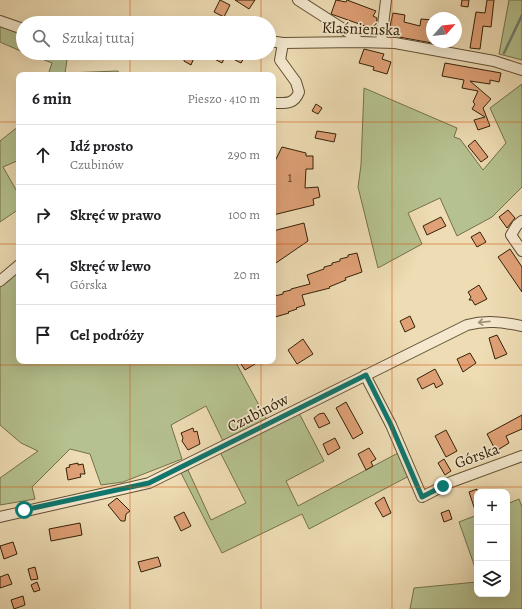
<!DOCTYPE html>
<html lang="pl">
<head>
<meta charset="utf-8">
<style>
	body { margin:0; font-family:Alegreya,serif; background:#f6f6f6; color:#202124 }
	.controls { position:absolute; right:12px; bottom:12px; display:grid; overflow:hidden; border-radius:8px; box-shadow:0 4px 16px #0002 }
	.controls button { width:36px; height:36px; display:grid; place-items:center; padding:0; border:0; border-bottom:1px solid #e0e0e0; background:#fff; color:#202124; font:20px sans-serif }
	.compass { position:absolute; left:426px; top:12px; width:36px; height:36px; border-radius:50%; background:#fff; box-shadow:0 4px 16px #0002; rotate:63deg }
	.stop { position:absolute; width:12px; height:12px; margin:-9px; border:3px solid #0f766e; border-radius:50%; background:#fff }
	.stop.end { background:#0f766e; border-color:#fff; box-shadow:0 1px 4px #0008 }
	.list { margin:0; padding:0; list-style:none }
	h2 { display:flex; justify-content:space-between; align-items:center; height:52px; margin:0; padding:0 16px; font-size:17px }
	h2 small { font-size:13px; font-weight:400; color:#757577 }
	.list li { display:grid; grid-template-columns:26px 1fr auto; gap:12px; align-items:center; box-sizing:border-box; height:60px; padding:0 16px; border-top:1px solid #e0e0e0 }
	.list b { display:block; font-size:15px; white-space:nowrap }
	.list p { margin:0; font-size:13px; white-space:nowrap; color:#757577 }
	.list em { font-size:13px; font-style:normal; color:#757577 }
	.icon { flex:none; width:22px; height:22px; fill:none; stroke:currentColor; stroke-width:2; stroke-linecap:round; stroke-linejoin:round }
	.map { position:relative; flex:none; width:522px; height:609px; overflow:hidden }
	.search { position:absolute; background:#fff; box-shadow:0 4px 16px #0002; left:16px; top:16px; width:260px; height:44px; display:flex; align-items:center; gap:10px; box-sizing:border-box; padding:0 14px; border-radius:22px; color:#757577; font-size:15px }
	.panel { position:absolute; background:#fff; box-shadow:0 4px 16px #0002; left:16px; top:72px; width:260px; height:292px; border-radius:8px }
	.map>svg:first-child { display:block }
	.green { fill:#b5c18f; stroke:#74714c }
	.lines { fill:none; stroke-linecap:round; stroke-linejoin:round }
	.stream { stroke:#707d6d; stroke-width:2.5 }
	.building { fill:#e0a177; stroke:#332108 }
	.minor-casing { stroke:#625033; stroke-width:12 }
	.minor { stroke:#f4e8ce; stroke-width:10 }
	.oneway { stroke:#9d8e75 }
	.route { stroke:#0f766e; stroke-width:5 }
	.grid { fill:none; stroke:#d6530c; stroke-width:1; stroke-opacity:0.55 }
	.labels { text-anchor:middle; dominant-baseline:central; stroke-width:3.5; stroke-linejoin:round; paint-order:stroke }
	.number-label { font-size:14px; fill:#5e4124 }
	.street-label { font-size:16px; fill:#332108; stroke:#f4e8ce }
</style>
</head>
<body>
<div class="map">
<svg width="522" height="609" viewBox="0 0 522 609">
	<rect width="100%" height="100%" fill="#eedcb4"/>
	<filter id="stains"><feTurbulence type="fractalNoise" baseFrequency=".005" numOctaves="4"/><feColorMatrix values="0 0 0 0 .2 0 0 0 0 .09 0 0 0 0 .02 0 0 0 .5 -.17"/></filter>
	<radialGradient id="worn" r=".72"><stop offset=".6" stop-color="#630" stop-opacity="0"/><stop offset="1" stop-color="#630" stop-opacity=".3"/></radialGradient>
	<g class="green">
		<path d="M 509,0 L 522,0 L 522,60 L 499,54 Z"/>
		<path d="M 0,26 L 23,32 L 23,52 L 0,42 Z"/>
		<path d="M 27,53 L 68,53 L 65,73 L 118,71 L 120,75 L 48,75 L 52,63 Z"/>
		<path d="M 522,84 L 522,187 L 492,217 L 457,236 L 440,198 L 408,213 L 422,244 L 378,268 L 358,187 L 361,165 L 364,88 L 457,128 L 454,137 L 460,139 L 483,170 L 506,143 L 490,108 Z"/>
		<path d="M 19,126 L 19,160 L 3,167 L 19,195 L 19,209 L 0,222 L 0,141 Z"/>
		<path d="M 19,269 L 19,361 L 235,361 L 267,420 L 223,441 L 206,406 L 171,425 L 182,459 L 123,482 L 101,485 L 90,454 L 70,449 L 32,487 L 35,499 L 0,505 L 0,478 L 38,451 L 21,443 L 0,425 L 0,284 Z"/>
		<path d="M 299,413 L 324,461 L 286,481 L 298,506 L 398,453 L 409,476 L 309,529 L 302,514 L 222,553 L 181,473 L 188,470 L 211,520 L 246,503 L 220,452 Z"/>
		<path d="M 519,499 L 522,507 L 522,609 L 410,609 L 414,588 L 477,582 L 477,594 L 507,594 L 507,504 Z"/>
		<path d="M 477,515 L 477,573 L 459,522 Z"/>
	</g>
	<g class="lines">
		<path class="stream" d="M 504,53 L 522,15"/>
	</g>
	<g class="building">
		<path d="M 220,0 L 230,5 L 224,17 L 214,12 Z"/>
		<path d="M 235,0 L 255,0 L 249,9 Z"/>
		<path d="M 336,0 L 346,2 L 347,0 L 376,11 L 373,16 L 377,18 L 375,33 L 364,30 L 365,26 L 331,14 Z"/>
		<path d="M 462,0 L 469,0 L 468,7 L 461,6 Z"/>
		<path d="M 487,0 L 494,0 L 491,27 L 483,26 L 480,49 L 470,48 L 476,12 L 485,13 Z"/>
		<path d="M 393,13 L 405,15 L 404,22 L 420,26 L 421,19 L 432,20 L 432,43 L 388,35 Z"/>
		<path d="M 364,49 L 384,54 L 382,59 L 391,62 L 387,74 L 373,70 L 374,67 L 359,63 Z"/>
		<path d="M 170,53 L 196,53 L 191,65 L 184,61 L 184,59 Z"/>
		<path d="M 203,53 L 227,53 L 222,63 Z"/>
		<path d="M 239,53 L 247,53 L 241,63 L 235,60 Z"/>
		<path d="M 445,63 L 501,73 L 499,82 L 490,80 L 490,84 L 470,81 L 491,99 L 483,108 L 490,126 L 478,130 L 474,120 L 485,117 L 472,109 L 475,104 L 473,102 L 478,91 L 462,88 L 464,80 L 442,76 Z"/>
		<path d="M 316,104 L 322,108 L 318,114 L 312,111 Z"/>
		<path d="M 317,131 L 336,134 L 334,142 L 315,138 Z"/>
		<path d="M 475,140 L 488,157 L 481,162 L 468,146 Z"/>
		<path d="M 282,147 L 306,153 L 306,156 L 313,156 L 313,169 L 306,169 L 305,188 L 318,187 L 320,197 L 313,199 L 314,205 L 273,215 L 274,163 Z"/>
		<path d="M 508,210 L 515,218 L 507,228 L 499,217 Z"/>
		<path d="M 441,217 L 446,226 L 427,235 L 423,226 Z"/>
		<path d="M 304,223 L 308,241 L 273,265 L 273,231 Z"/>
		<path d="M 480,232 L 486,242 L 477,247 L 471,237 Z"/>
		<path d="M 510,249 L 522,267 L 522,292 L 498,257 Z"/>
		<path d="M 357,253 L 362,272 L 345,278 L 346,280 L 329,287 L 330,288 L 302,295 L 305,305 L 296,308 L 297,309 L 288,312 L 289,313 L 275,317 L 273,315 L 273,299 L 275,298 L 275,296 L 283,294 L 283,292 L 291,290 L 291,289 L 310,284 L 307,275 L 324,269 L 324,267 L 332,265 L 332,263 L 340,261 L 340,259 L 348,257 L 348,255 Z"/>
		<path d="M 479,285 L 487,299 L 475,305 L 472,300 L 469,300 L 471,297 L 468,292 Z"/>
		<path d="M 410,316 L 415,327 L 405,332 L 400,321 Z"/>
		<path d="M 497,335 L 507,354 L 495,359 L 489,338 Z"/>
		<path d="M 303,339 L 313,354 L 297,364 L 288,350 Z"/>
		<path d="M 470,353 L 476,363 L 463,372 L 457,359 Z"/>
		<path d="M 239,361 L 260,361 L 245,370 Z"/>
		<path d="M 435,369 L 443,384 L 436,388 L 434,383 L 422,389 L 417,379 Z"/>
		<path d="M 346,402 L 363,433 L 353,439 L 336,408 Z"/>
		<path d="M 324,413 L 330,423 L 319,428 L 314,418 L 319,414 Z"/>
		<path d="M 522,415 L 522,429 L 506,436 L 509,443 L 496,451 L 487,434 Z"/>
		<path d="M 193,428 L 194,432 L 197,431 L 200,444 L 188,450 L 182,441 L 183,438 L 181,433 Z"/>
		<path d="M 446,430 L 457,451 L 446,457 L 435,436 Z"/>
		<path d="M 335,438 L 340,448 L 328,455 L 323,444 Z"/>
		<path d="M 369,448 L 376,459 L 371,462 L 373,466 L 366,470 L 358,454 Z"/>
		<path d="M 444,459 L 451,471 L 445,475 L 438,463 Z"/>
		<path d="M 78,463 L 78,465 L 83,464 L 85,474 L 80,474 L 81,477 L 68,480 L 66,468 L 70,467 L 69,465 Z"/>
		<path d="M 477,489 L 477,513 L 476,513 L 469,492 Z"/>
		<path d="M 384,497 L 391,513 L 383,517 L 375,503 Z"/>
		<path d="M 117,498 L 130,511 L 126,514 L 125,521 L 121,521 L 108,505 Z"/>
		<path d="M 449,510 L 452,519 L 444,522 L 441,513 Z"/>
		<path d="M 184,512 L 191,526 L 181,531 L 174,517 Z"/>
		<path d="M 80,523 L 82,535 L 51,541 L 49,529 Z"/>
		<path d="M 13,542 L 17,554 L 4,559 L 0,546 Z"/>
		<path d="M 158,557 L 161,566 L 141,572 L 138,562 Z"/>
		<path d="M 35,567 L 38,579 L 31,580 L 28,569 Z"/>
		<path d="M 8,574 L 12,584 L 0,588 L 0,577 Z"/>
		<path d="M 37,582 L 40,590 L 34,592 L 31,585 Z"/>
		<path d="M 23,596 L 25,605 L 14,609 L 11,600 Z"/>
	</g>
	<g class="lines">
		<g class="minor-casing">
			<g id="minor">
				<path d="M 298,0 L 351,34 L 359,42"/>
				<path d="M 0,21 L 23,29"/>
				<path d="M 129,23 L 156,23"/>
				<path d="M 269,41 L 283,43 L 359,42 L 395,43 L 494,61 L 522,70"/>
				<path d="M 381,42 L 386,0"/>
				<path d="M 273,103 C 285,103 294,105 299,92 L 296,82 L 280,60 L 283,43"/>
				<path d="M 522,221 L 517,225 L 511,235 L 522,251"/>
				<path d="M 0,281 L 19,265"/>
				<path d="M 365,375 L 391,425 L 422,497 L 451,482 L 522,456"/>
				<path d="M 0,517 L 149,483 L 467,325 C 486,320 502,322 522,326"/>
			</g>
		</g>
		<use href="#minor" class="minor"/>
	</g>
	<defs><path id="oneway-shaft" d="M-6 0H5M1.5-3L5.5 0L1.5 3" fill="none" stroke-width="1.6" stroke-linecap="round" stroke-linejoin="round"/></defs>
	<use class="oneway" href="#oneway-shaft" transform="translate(484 322) rotate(174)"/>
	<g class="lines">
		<path class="route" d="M 24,510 L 149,483 L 366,375 L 391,425 L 422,497 L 443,486"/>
	</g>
	<path class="grid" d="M 130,0 L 130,23M 261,0 L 261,23M 392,0 L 392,609M 130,53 L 130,75M 261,53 L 261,75M 0,122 L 19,122M 273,122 L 522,122M 0,244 L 19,244M 273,244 L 522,244M 130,361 L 130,609M 261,361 L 261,609M 0,365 L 522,365M 0,487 L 522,487"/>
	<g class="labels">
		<g class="number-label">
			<text x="290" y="177">1</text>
		</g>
		<g class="street-label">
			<text transform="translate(361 29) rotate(2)">Klaśnieńska</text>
			<text transform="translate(258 413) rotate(-27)">Czubinów</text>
			<text transform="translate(477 456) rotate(-20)">Górska</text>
		</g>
	</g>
	<rect width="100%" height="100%" filter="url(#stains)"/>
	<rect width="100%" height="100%" fill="url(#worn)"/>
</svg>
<div class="controls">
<button>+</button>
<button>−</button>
<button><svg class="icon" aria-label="layers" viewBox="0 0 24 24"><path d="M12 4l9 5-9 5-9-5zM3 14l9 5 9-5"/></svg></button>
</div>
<svg class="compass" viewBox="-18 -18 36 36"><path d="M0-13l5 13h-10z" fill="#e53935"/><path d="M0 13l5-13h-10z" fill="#757577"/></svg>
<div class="stop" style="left:24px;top:510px"></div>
<div class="stop end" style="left:443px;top:486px"></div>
<div class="search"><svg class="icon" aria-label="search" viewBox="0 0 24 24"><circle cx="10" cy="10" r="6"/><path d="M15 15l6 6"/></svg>Szukaj tutaj</div>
<section class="panel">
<h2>6 min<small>Pieszo · 410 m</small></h2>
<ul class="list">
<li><svg class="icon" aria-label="ahead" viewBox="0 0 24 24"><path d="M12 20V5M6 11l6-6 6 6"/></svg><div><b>Idź prosto</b><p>Czubinów</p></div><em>290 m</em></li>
<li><svg class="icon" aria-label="right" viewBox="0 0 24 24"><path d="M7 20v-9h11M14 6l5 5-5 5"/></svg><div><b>Skręć w prawo</b></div><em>100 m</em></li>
<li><svg class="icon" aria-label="left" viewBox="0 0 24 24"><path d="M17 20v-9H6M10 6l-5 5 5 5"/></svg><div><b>Skręć w lewo</b><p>Górska</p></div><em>20 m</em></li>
<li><svg class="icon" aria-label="arrive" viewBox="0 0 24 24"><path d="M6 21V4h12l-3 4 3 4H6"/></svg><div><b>Cel podróży</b></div></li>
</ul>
</section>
</div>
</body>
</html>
